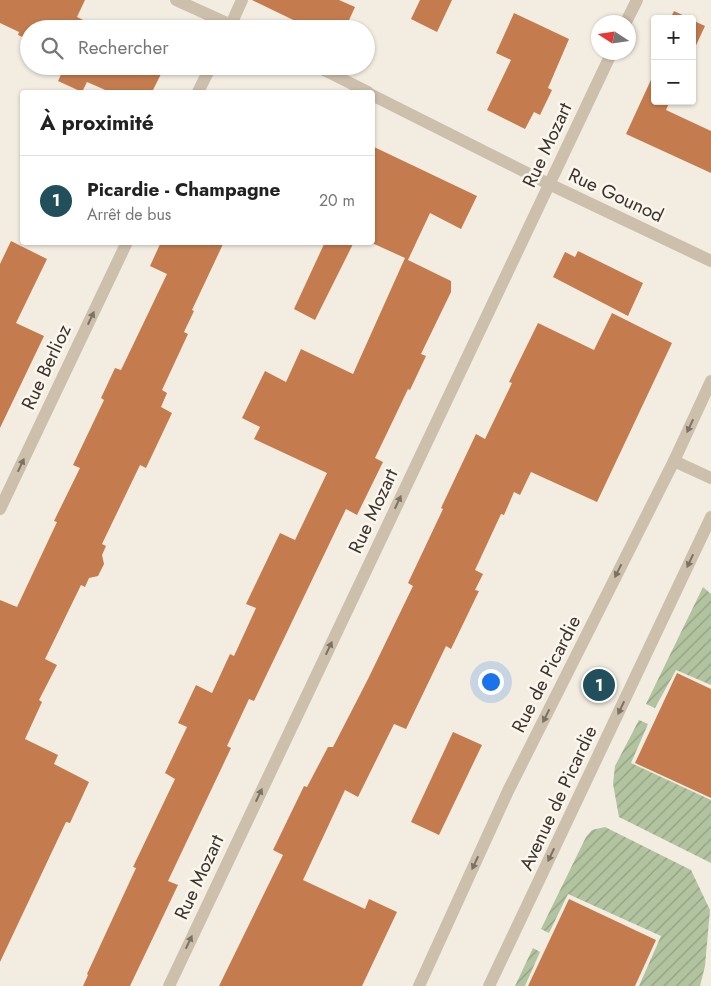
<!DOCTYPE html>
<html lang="fr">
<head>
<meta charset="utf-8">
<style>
	body { margin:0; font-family:Jost,sans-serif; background:#f2f2f2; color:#222 }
	.controls { position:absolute; right:15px; top:15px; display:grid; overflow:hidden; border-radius:5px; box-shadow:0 1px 4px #0004 }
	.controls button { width:45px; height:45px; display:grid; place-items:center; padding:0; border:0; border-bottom:1px solid #e0e0e0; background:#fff; color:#222; font:25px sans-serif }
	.compass { position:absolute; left:591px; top:15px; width:45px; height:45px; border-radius:50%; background:#fff; box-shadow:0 1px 4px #0004; rotate:282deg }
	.you { position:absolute; left:490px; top:681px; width:18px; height:18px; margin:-12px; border:4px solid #fff; border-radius:50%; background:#1a73e8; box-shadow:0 0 0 8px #1a73e833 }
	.badge { display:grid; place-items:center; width:32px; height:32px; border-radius:50%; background:#214f5b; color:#fff; font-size:16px; font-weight:700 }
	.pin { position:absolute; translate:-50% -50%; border:2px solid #fff; box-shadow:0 1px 5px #0006 }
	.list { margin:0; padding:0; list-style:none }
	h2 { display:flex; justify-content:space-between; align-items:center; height:65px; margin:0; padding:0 20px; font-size:21px }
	h2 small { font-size:16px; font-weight:400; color:#767676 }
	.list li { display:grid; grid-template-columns:32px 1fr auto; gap:15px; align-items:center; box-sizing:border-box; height:90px; padding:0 20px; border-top:1px solid #e0e0e0 }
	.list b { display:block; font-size:19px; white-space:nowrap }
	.list p { margin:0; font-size:16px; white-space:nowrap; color:#767676 }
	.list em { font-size:16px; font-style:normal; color:#767676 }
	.icon { flex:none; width:28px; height:28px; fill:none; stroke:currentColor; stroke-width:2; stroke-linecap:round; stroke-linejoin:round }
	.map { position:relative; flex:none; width:711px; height:986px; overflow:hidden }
	.search { position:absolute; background:#fff; box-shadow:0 1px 4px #0004; left:20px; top:20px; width:355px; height:55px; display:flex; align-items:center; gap:12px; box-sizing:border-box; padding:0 18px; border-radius:28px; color:#767676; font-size:19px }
	.panel { position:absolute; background:#fff; box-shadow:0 1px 4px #0004; left:20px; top:90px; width:355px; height:155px; border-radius:5px }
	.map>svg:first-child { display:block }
	.garden { fill:url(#garden-furrows) }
	.building { fill:#c47c4e }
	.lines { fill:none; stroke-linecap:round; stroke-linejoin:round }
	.minor { stroke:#ccbfac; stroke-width:12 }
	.oneway { fill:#7c7165 }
	.labels { text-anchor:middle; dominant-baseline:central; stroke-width:5; stroke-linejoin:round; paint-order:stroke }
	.street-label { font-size:19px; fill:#3a322b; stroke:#faf6ee }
</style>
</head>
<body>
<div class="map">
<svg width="711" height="986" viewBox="0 0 711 986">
	<defs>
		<pattern id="garden-furrows" width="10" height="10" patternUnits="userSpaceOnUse" patternTransform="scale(1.25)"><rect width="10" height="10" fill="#b2c3a0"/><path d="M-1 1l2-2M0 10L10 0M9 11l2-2" fill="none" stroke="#929f83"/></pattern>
	</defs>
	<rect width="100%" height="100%" fill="#f3ede1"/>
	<g class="garden">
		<path d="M 703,587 L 711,594 L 711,685 L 676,670 L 655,708 L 646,704 Z"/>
		<path d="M 639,720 L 648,724 L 631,763 L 711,800 L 711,863 L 619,817 L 613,784 L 615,766 Z"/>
		<path d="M 605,827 L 691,870 L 710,910 L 705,966 L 700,986 L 639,986 L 661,936 L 568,894 L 549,933 L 541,929 L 586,837 L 592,830 Z"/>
		<path d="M 533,948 L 540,952 L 525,986 L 515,986 Z"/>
	</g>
	<g class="building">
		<path d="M 0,0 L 85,0 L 77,17 L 102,29 L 29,29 L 29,40 L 18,35 L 19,32 L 0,23 Z"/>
		<path d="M 252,0 L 339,0 L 355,7 L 345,29 L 312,29 Z"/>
		<path d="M 420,0 L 452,0 L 437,32 L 411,19 Z"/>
		<path d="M 674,11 L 691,19 L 670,19 Z"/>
		<path d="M 514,13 L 569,39 L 548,88 L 552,90 L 540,115 L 534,112 L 525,129 L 487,110 L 511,60 L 496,53 Z"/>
		<path d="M 692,20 L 705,26 L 692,54 Z"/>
		<path d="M 65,66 L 165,66 L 152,92 L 110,92 L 87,82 L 82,92 L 58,81 Z"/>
		<path d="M 655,71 L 655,101 L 670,101 L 666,110 L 711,131 L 711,173 L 626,134 Z"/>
		<path d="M 372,146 L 477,196 L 461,229 L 430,213 L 408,260 L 451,281 L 451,292 L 421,354 L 426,356 L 410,390 L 408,389 L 388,431 L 375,458 L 383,462 L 357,515 L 346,509 L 254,701 L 249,699 L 227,746 L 231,748 L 168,881 L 178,885 L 130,986 L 83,986 L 88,975 L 87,974 L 136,868 L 133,867 L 175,779 L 165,773 L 187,727 L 178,723 L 196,685 L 212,693 L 230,654 L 234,656 L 256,608 L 246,604 L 280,533 L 295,540 L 327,473 L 254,439 L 260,427 L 242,418 L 265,371 L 286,382 L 301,349 L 353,374 L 405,258 L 372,243 Z"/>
		<path d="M 11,241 L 47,259 L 16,323 L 44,336 L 0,428 L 0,264 Z"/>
		<path d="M 161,242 L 224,242 L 192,310 L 194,311 L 184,332 L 188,334 L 162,390 L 167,393 L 161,407 L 172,413 L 146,468 L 140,465 L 102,544 L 106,546 L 102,555 L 104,564 L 98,576 L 89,578 L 85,587 L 81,585 L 45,659 L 57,665 L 39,700 L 42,702 L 25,739 L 58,755 L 54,764 L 89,782 L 70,823 L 66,822 L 0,962 L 0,600 L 17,607 L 57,522 L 54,521 L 80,468 L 73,465 L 104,400 L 101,398 L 115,368 L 121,370 L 167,274 L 150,266 Z"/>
		<path d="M 325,242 L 354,242 L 315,320 L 294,309 Z"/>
		<path d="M 578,251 L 643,283 L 628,316 L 553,277 L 565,252 L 575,257 Z"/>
		<path d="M 612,313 L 672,343 L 597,502 L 531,472 L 520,495 L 514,492 L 504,515 L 501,514 L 475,570 L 483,574 L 475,590 L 479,591 L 451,649 L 446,646 L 406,729 L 394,724 L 358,797 L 345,790 L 303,880 L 365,909 L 369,899 L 397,912 L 362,986 L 219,986 L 283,855 L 273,850 L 304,786 L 307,787 L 328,747 L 333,747 L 368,679 L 413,586 L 408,583 L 443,509 L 441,508 L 476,434 L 485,439 L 512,383 L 509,382 L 538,323 L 594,350 Z"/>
		<path d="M 677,673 L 711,689 L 711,798 L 635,763 Z"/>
		<path d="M 453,732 L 482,745 L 439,835 L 411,822 Z"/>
		<path d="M 569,899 L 656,940 L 635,986 L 528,986 Z"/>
	</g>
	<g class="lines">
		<g class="minor">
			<path d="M 176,0 L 240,29"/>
			<path d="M 626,22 L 637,0"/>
			<path d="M 229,29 L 242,0"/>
			<path d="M 316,66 L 368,92"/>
			<path d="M 198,92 L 211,66"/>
			<path d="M 372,95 L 549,184 L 711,261"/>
			<path d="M 674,461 L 711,478"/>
			<path d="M 0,509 L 127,242"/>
			<path d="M 169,986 L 612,52"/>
			<path d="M 419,986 L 508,791 L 674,461 L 711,381"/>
			<path d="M 489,986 L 711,517"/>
		</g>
	</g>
	<defs><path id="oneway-solid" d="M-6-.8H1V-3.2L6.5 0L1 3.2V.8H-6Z" transform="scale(1.25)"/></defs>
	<g class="oneway">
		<use href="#oneway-solid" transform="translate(91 318) rotate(-65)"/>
		<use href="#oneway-solid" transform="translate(690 426) rotate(115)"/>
		<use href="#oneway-solid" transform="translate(21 465) rotate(-65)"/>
		<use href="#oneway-solid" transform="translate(398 502) rotate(-65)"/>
		<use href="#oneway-solid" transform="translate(690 561) rotate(115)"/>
		<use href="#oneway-solid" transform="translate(618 571) rotate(117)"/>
		<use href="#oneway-solid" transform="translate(329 648) rotate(-65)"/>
		<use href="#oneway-solid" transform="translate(621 708) rotate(115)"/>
		<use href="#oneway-solid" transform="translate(546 716) rotate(117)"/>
		<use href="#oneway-solid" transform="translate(259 795) rotate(-65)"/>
		<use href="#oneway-solid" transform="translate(551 855) rotate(115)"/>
		<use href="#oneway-solid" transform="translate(475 863) rotate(115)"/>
		<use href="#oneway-solid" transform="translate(189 942) rotate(-65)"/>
	</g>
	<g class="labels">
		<g class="street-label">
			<text transform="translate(547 145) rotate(-65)">Rue Mozart</text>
			<text transform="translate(616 195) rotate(25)">Rue Gounod</text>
			<text transform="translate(46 367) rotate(-65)">Rue Berlioz</text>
			<text transform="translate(373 511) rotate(-65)">Rue Mozart</text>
			<text transform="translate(546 674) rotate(-63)">Rue de Picardie</text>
			<text transform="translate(558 798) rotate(-65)">Avenue de Picardie</text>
			<text transform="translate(199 877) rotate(-65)">Rue Mozart</text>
		</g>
	</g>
</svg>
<div class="controls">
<button>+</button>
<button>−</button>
</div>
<svg class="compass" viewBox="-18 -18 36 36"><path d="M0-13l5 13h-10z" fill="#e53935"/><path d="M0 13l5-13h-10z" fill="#767676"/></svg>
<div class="you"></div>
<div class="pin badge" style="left:599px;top:685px">1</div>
<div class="search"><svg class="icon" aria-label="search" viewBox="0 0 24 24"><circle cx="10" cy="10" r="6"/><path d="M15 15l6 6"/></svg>Rechercher</div>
<section class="panel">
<h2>À proximité<small></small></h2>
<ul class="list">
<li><span class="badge">1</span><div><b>Picardie - Champagne</b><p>Arrêt de bus</p></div><em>20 m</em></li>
</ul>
</section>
</div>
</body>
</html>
